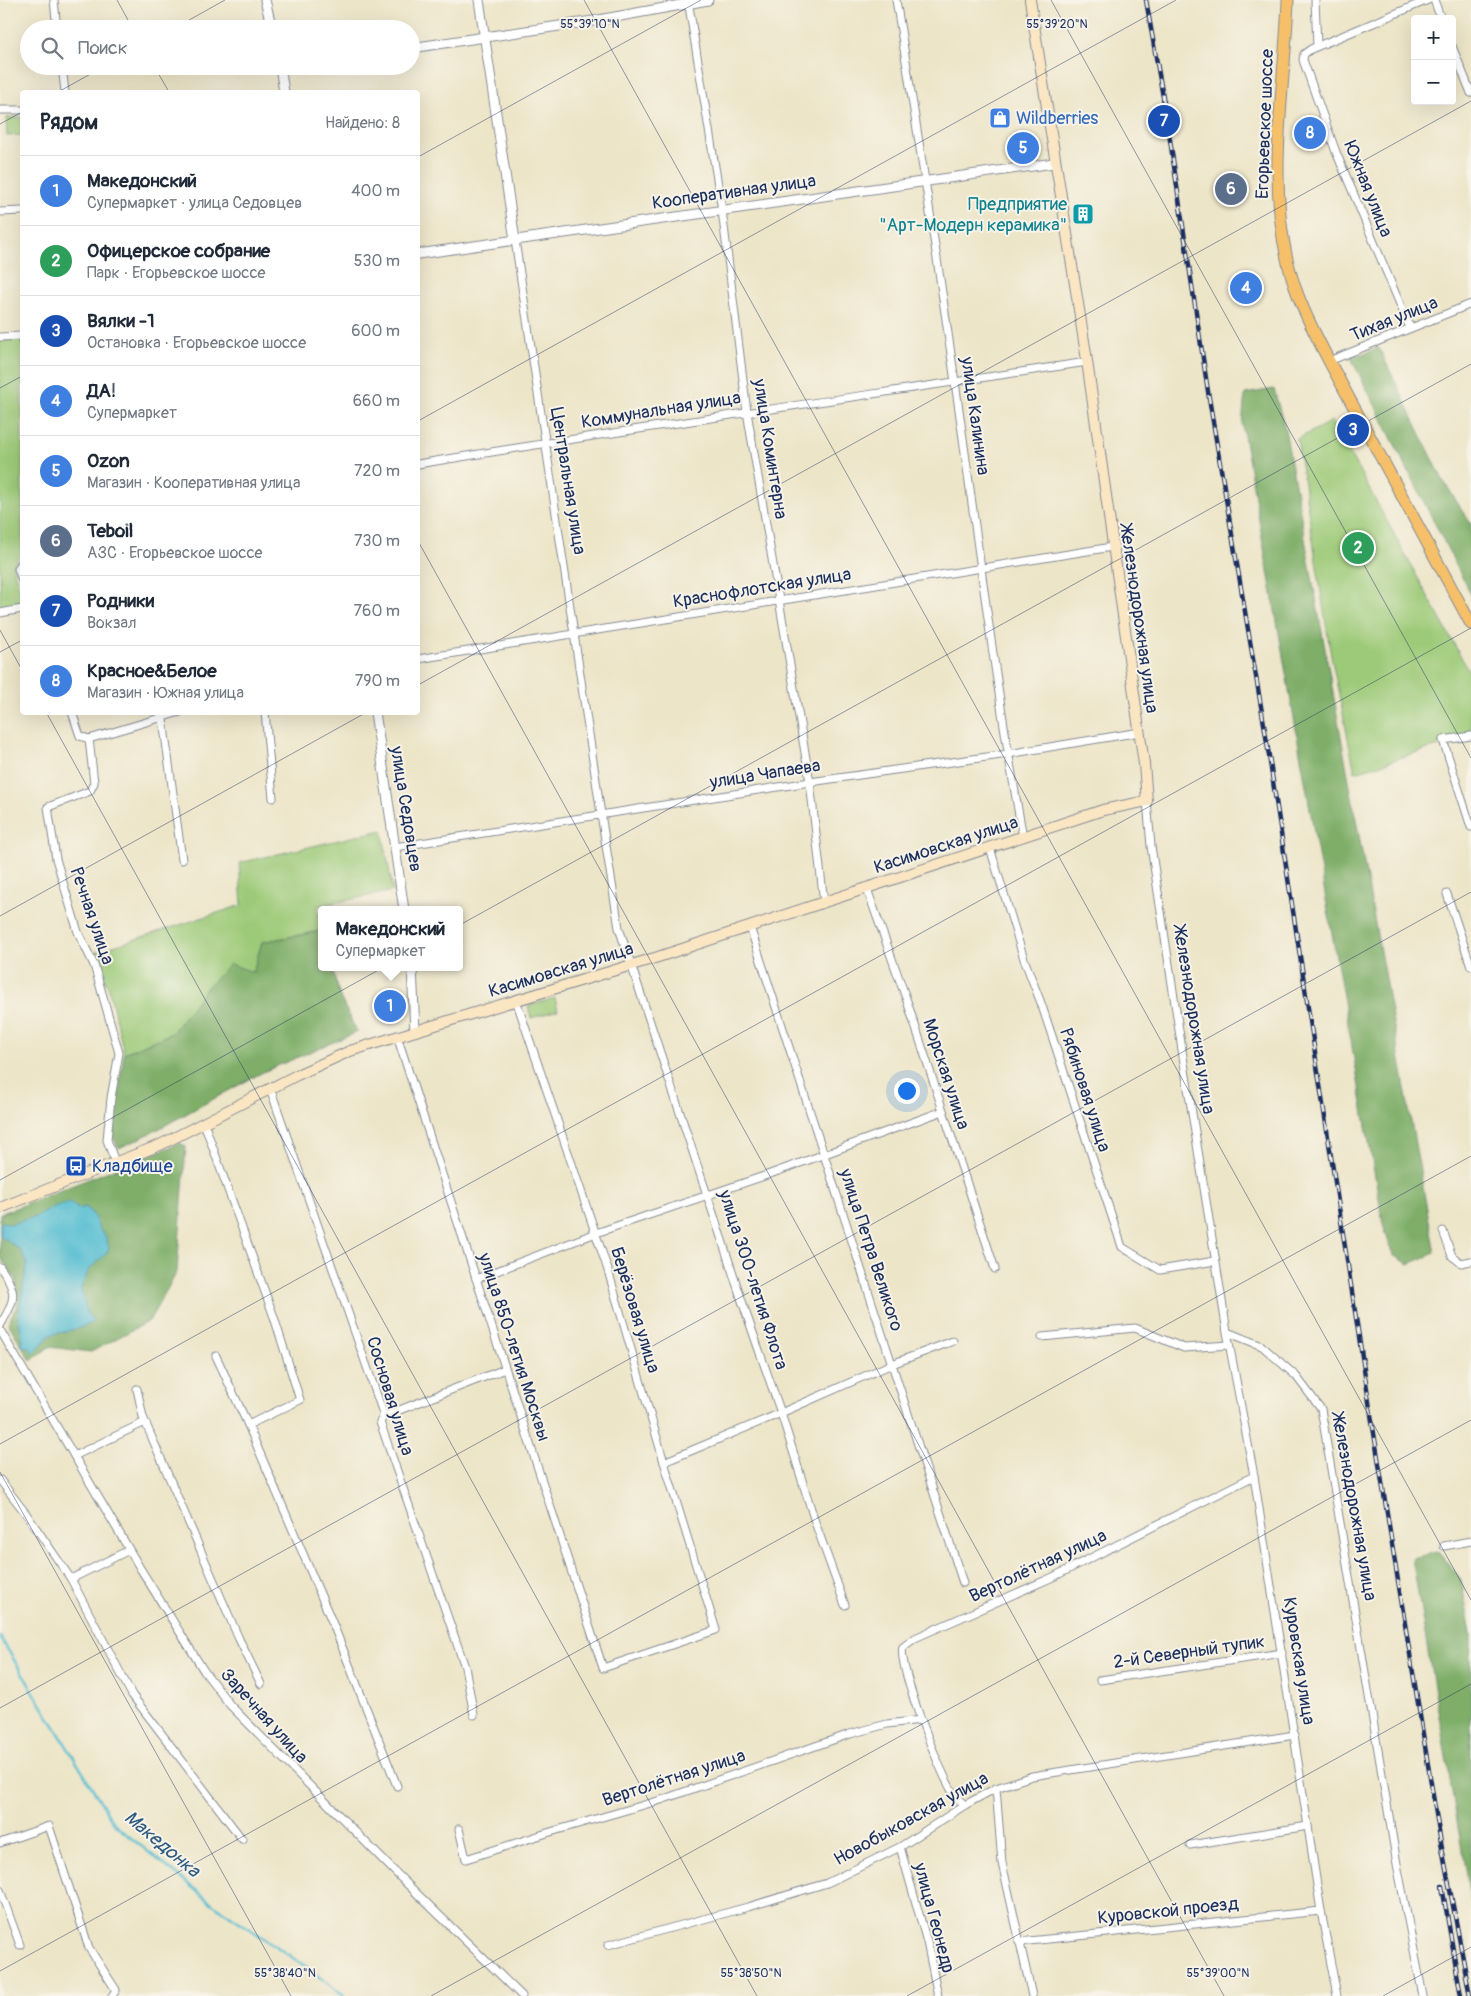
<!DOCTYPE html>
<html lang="ru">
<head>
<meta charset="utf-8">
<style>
	body { margin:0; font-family:Pangolin,sans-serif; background:#f6f6f7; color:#1f2937 }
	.controls { position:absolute; right:15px; top:15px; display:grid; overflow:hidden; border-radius:5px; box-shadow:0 5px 20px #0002 }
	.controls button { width:45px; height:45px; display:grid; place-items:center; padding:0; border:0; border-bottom:1px solid #e0e1e3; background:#fff; color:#1f2937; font:25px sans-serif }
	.you { position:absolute; left:906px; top:1090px; width:18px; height:18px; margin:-12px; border:4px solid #fff; border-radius:50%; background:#1a73e8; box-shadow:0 0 0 8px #1a73e833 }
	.badge { display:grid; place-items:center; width:32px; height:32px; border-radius:50%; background:#1f6fb2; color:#fff; font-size:16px; font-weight:700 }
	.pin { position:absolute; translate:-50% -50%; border:2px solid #fff; box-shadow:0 1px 5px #0006 }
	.popup { position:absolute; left:318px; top:906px; width:145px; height:65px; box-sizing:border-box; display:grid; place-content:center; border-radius:5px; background:#fff; filter:drop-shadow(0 1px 4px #0005); font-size:16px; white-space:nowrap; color:#747a83 }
	.popup b { font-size:19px; color:#1f2937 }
	.popup::after { content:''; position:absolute; left:50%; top:100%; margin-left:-10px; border:10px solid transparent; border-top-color:#fff }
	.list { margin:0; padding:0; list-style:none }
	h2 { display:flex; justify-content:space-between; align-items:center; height:65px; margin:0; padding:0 20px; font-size:21px }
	h2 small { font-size:16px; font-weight:400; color:#747a83 }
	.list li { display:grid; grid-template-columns:32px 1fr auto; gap:15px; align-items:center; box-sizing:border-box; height:70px; padding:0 20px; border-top:1px solid #e0e1e3 }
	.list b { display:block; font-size:19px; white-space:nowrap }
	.list p { margin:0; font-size:16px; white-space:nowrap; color:#747a83 }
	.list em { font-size:16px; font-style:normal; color:#747a83 }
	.icon { flex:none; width:28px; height:28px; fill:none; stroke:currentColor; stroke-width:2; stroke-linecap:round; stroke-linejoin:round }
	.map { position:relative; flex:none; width:1471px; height:1996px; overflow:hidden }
	.search { position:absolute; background:#fff; box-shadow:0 5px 20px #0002; left:20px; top:20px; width:400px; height:55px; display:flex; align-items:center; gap:12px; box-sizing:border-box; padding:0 18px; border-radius:28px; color:#747a83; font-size:19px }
	.panel { position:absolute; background:#fff; box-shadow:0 5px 20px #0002; left:20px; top:90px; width:400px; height:625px; border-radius:5px }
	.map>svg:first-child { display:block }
	.green { fill:#9dca78; stroke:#5c7c6b }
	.forest { fill:#7eae68; stroke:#4c6e63 }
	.water { fill:#54bdd1; stroke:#387698 }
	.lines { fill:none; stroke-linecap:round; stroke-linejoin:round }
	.stream { stroke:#54bdd1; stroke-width:2.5 }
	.minor-casing { stroke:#848a93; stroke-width:9 }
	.tertiary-casing { stroke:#848a93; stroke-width:11 }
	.secondary-casing { stroke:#848a93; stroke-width:12 }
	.primary-casing { stroke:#848a93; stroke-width:13 }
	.minor { stroke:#fff; stroke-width:7 }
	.tertiary { stroke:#fff; stroke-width:9 }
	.secondary { stroke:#fbe6c4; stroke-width:10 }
	.primary { stroke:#f6c06b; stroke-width:11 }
	.rail-casing { stroke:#1b2f5e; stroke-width:4.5 }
	.rail { stroke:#f7f3e8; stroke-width:2.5; stroke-dasharray:8; stroke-linecap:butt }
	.ticks { fill:none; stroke:#1b2f5e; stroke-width:1; stroke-opacity:0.45 }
	.labels { text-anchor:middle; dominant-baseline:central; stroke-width:4; stroke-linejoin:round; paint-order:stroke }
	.shop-label { font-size:18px; fill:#366cbe; stroke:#f7f3e8; text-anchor:start }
	.street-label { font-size:18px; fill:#1b2f5e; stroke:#f7f3e8 }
	.culture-label { font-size:18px; fill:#0d838f; stroke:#f7f3e8; text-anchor:end }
	.transit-label { font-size:18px; fill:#164399; stroke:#f7f3e8; text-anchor:start }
	.water-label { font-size:19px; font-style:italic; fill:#2c5a80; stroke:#f7f3e8 }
	.ticks-label { font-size:12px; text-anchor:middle; fill:#1b2f5e; stroke:#f7f3e8; stroke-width:4; stroke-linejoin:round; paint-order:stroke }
</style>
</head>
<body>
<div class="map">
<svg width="1471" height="1996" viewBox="0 0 1471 1996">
	<rect width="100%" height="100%" fill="#f7f3e8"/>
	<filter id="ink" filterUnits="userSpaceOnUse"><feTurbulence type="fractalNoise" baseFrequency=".02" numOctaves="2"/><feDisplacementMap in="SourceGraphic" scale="10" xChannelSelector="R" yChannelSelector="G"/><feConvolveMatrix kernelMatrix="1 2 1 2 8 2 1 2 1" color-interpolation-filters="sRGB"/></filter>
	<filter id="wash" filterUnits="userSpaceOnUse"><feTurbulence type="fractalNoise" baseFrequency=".0096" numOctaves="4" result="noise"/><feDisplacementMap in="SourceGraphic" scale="20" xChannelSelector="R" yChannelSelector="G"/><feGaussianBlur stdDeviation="1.12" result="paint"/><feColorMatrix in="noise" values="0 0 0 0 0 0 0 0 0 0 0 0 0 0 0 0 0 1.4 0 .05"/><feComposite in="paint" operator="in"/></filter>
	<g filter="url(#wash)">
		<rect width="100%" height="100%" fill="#ede5c8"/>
		<g class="green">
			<path d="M 22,117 L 22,135 L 7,136 L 6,118 Z"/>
			<path d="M 22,339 L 22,552 L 13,566 L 22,597 L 22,604 L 0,608 L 0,341 Z"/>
			<path d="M 1332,421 L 1471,675 L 1471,741 C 1430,744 1394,762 1355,772 L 1331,656 L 1297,439 Z"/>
			<path d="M 382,830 L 393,891 L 318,906 L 321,931 L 262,942 L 253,972 L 208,986 L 172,1033 L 124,1053 L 109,990 L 95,952 L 242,905 L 239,863 Z"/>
			<path d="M 555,998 L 558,1010 L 531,1018 L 528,1006 Z"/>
		</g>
		<g class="forest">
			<path d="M 1379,348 L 1443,480 L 1471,524 L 1471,595 L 1351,358 Z"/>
			<path d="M 1274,389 L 1285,429 L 1435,1253 L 1409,1264 L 1393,1255 L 1384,1228 L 1242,424 L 1245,394 Z"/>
			<path d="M 321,931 L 321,967 L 332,967 L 340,997 L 357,1032 L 263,1072 L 151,1133 L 119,1148 L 112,1136 L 124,1053 L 172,1033 L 208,986 L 230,964 L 253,972 L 262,942 Z"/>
			<path d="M 180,1143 L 186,1146 L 177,1272 L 149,1321 L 91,1352 L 49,1347 L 31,1361 L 8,1323 L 17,1305 L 16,1279 L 0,1257 L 0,1214 Z"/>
			<path d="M 1438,1552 L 1461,1579 L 1471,1634 L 1471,1903 L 1412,1558 Z"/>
		</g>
		<path class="water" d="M 70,1202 L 78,1209 L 85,1207 L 88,1209 L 94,1216 L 99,1229 L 105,1235 L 109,1248 L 106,1254 L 89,1270 L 81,1288 L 87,1314 L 93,1319 L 92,1323 L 80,1328 L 50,1335 L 33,1354 L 29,1347 L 23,1347 L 21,1344 L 23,1341 L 18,1316 L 27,1264 L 21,1251 L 0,1235 L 0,1224 L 4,1222 L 11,1224 L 38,1216 L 53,1207 Z"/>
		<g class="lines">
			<path class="stream" d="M 0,1637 L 115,1825 L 213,1904 L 305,1966 L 344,1996"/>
		</g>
	</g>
	<g filter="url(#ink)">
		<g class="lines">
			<g class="minor-casing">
				<g id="minor">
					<path d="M 54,0 L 57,29"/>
					<path d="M 688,0 L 722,210 L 747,412 L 810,782 L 824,903"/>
					<path d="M 896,0 C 917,127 937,255 955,382 C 977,534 995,686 1023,837"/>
					<path d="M 1315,0 L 1317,46"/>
					<path d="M 1434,0 L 1441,19"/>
					<path d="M 1452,46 L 1471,93"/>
					<path d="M 62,66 L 65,92"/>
					<path d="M 0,110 L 22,110"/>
					<path d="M 0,212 L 22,211"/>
					<path d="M 515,240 L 601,814 L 619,928 L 745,1310 L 781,1413 L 816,1525 L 845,1605"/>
					<path d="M 1410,328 L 1336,152 L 1303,60 L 1304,54 L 1311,49 L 1428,0"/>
					<path d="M 0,337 L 22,336"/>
					<path d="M 1329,361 L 1471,304"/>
					<path d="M 418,464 C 640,427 864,396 1087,362"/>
					<path d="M 22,562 L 18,569 L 22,580"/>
					<path d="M 0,613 L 22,609"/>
					<path d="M 418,659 L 1112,547"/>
					<path d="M 72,712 L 80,736 L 89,739 L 94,783 L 90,791 L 48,807 L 56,859 L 78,932 L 94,965 L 119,1053 L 111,1098 L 107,1140 L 115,1162"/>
					<path d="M 162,712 L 182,860"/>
					<path d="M 265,712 L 273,798"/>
					<path d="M 1471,736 L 1443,740 L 1471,827"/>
					<path d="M 89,739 L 180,712"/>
					<path d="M 1147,801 L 1151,846 L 1184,1063 L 1227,1332 L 1262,1346 L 1296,1376 L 1321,1409 L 1397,1864 L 1423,1996"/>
					<path d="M 395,847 L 810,782 L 1008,754 L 1140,732"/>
					<path d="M 990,848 L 1024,959 L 1041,1003 L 1122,1247 L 1160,1270 L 1215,1261"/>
					<path d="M 867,889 L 906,998 L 995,1269"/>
					<path d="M 1447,894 L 1471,966"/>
					<path d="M 750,927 L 963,1583"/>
					<path d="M 397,1036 L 603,1668 L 716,1630 L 664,1462 L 607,1267 L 516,1000"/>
					<path d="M 270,1088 L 384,1416 L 380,1422 L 465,1667 L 474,1715"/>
					<path d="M 204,1123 L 274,1317 L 300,1400 L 248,1425 L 216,1356"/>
					<path d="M 1443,1231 L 1452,1256 L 1461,1263 L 1471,1261"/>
					<path d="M 0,1267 C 19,1294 15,1299 0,1326"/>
					<path d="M 476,1279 L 596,1233 L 770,1174 L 943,1111"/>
					<path d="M 0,1330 L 140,1568 L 204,1671 L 230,1705 L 401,1878 L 522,1996"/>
					<path d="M 1227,1332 L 1254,1476 L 1321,1911 L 1337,1996"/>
					<path d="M 1042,1337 L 1135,1328 L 1184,1348 L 1229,1345"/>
					<path d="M 137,1389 L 143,1417 L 239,1639 L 261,1684"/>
					<path d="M 384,1416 L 505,1369"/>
					<path d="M 248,1425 L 333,1624 L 397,1786"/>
					<path d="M 74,1456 L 145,1422"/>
					<path d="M 664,1462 L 781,1413 L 892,1364 L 953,1341"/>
					<path d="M 0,1480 L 27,1515 L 71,1579 L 129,1550"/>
					<path d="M 1444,1546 L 1471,1541"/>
					<path d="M 71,1579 L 132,1695 L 242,1839"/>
					<path d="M 1100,1680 L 1282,1653"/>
					<path d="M 996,1788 L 1002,1863 L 1032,1996"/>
					<path d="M 965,1805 C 961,1801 956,1798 954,1794 C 941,1776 897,1665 903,1647 L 915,1638 L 1053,1577 L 1254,1476"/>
					<path d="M 459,1829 L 466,1859 L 547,1833 L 661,1800 L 850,1734 L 887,1724 L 921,1720"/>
					<path d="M 0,1843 L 49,1826 L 89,1948 L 116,1990 L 112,1996"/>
					<path d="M 1190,1845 L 1308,1826"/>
					<path d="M 900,1847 L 927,1942 L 938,1996"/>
					<path d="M 0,1890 L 20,1945"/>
					<path d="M 1019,1942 L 1321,1911"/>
					<path d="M 608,1945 L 748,1907 L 827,1883 L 900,1847 L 965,1805 L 996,1788 L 1032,1776 L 1295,1735"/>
				</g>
			</g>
			<g class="tertiary-casing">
				<g id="tertiary">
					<path d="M 265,0 L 272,29"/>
					<path d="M 479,0 L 515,240"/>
					<path d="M 411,48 L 593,21 L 708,0"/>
					<path d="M 280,66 L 284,92"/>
					<path d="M 418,254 L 1054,163"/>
					<path d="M 375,712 L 404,910"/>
					<path d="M 412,967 L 415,1031"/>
				</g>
			</g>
			<g class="secondary-casing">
				<path id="secondary" d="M 0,1208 L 160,1145 L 297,1075 L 350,1051 L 658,957 L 1103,810 L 1147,801 L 1144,764 L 1086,354 L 1030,0"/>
			</g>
			<g class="primary-casing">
				<path id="primary" d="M 1288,0 C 1285,87 1267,177 1288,263 C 1296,298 1313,330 1329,361 L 1471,624"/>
			</g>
			<use href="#minor" class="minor"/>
			<use href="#tertiary" class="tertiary"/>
			<use href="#secondary" class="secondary"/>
			<use href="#primary" class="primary"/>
			<g class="rail-casing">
				<g id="rail">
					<path d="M 1146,0 L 1167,120 L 1209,398 L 1265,730 L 1372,1421 L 1438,1826 L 1470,1996"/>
					<path d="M 1442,1886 L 1461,1996"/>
				</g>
			</g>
			<use href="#rail" class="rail"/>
		</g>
	</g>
	<path class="ticks" d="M 117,0 L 133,29M 584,0 L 1471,1600M 1051,0 L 1471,758M 173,29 L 225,0M 154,66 L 169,92M 58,92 L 105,66M 0,124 L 22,112M 418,157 L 701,0M 0,388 L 22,376M 418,421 L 1176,0M 418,541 L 1224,1996M 0,630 L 22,670M 0,652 L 22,640M 418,685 L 1471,101M 46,712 L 757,1996M 0,916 L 367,712M 0,1180 L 1471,364M 0,1444 L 1471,628M 0,1472 L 291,1996M 0,1708 L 1471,892M 0,1971 L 1471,1156M 431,1996 L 1471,1420M 907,1996 L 1471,1684M 1383,1996 L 1471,1947"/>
	<defs>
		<g id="shop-square" transform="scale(1.125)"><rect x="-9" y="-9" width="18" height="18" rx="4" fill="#3f7fe0" stroke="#f7f3e8"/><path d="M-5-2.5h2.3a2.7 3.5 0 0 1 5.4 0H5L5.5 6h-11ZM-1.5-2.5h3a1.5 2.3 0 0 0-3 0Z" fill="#fff"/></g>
		<g id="building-square" transform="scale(1.125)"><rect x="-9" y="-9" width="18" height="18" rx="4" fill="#0f9aa8" stroke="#f7f3e8"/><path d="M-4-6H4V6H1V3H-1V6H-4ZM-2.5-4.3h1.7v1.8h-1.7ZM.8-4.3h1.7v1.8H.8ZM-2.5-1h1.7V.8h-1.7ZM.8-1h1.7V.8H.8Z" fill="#fff"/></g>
		<g id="bus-square" transform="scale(1.125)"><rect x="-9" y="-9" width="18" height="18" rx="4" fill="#1a4fb4" stroke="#f7f3e8"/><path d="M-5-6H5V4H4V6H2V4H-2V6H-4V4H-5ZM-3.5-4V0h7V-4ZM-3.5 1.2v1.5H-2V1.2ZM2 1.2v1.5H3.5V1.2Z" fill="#fff"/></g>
	</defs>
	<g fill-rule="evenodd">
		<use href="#shop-square" x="1000" y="118"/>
		<use href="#building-square" x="1083" y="214"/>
		<use href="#bus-square" x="76" y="1166"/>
	</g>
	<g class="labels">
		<g class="shop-label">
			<text x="1016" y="118">Wildberries</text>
		</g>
		<g class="street-label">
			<text transform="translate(1265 124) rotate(-88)">Егорьевское шоссе</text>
			<text transform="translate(1368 189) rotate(68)">Южная улица</text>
			<text transform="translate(734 192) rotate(-8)">Кооперативная улица</text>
			<text transform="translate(1394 319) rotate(-22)">Тихая улица</text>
			<text transform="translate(661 410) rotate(-9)">Коммунальная улица</text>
			<text transform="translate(975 416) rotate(82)">улица Калинина</text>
			<text transform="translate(770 449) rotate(81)">улица Коминтерна</text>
			<text transform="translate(568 481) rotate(81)">Центральная улица</text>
			<text transform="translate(762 588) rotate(-9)">Краснофлотская улица</text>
			<text transform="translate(1139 619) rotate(82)">Железнодорожная улица</text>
			<text transform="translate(765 774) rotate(-9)">улица Чапаева</text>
			<text transform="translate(406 809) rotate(81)">улица Седовцев</text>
			<text transform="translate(946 845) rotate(-18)">Касимовская улица</text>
			<text transform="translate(92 916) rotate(71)">Речная улица</text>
			<text transform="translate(561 970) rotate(-17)">Касимовская улица</text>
			<text transform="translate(1194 1020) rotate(81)">Железнодорожная улица</text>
			<text transform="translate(946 1074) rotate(72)">Морская улица</text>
			<text transform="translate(1085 1090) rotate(72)">Рябиновая улица</text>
			<text transform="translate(871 1250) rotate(72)">улица Петра Великого</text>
			<text transform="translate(753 1280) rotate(72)">улица 300-летия Флота</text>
			<text transform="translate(635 1310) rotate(73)">Берёзовая улица</text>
			<text transform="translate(514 1347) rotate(72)">улица 850-летия Москвы</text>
			<text transform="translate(390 1396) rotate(73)">Сосновая улица</text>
			<text transform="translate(1354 1507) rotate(80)">Железнодорожная улица</text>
			<text transform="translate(1038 1566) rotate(-25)">Вертолётная улица</text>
			<text transform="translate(1189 1652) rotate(-8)">2-й Северный тупик</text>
			<text transform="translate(1299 1661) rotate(81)">Куровская улица</text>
			<text transform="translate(264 1716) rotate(48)">Заречная улица</text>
			<text transform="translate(674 1778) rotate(-18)">Вертолётная улица</text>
			<text transform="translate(911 1819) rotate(-29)">Новобыковская улица</text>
			<text transform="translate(1168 1911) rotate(-6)">Куровской проезд</text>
			<text transform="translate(934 1918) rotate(75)">улица Геонедр</text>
		</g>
		<g class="culture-label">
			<text x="1067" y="204">Предприятие<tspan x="1067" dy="21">"Арт-Модерн керамика"</tspan></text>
		</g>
		<g class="transit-label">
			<text x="92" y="1166">Кладбище</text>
		</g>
		<g class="water-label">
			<text transform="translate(162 1844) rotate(40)">Македонка</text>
		</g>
	</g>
	<g class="ticks-label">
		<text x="590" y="28">55°39'10"N</text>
		<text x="1057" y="28">55°39'20"N</text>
		<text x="285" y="1977">55°38'40"N</text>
		<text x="751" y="1977">55°38'50"N</text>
		<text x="1218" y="1977">55°39'00"N</text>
	</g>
</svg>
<div class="controls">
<button>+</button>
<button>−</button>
</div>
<div class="you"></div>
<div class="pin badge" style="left:390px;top:1006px;background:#3f7fe0">1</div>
<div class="popup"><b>Македонский</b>Супермаркет</div>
<div class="pin badge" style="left:1358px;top:548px;background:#2e9e5b">2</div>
<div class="pin badge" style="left:1353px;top:430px;background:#1a4fb4">3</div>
<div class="pin badge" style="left:1246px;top:288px;background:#3f7fe0">4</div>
<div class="pin badge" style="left:1023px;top:148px;background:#3f7fe0">5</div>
<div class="pin badge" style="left:1231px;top:189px;background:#5c6f8a">6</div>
<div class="pin badge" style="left:1164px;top:121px;background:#1a4fb4">7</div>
<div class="pin badge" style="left:1310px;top:133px;background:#3f7fe0">8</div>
<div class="search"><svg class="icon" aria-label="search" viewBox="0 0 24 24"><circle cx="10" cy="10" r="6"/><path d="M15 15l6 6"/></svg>Поиск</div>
<section class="panel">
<h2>Рядом<small>Найдено: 8</small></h2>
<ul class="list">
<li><span class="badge" style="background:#3f7fe0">1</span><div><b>Македонский</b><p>Супермаркет · улица Седовцев</p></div><em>400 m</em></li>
<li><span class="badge" style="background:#2e9e5b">2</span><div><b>Офицерское собрание</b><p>Парк · Егорьевское шоссе</p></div><em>530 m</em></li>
<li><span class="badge" style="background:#1a4fb4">3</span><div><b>Вялки -1</b><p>Остановка · Егорьевское шоссе</p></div><em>600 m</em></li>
<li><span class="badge" style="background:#3f7fe0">4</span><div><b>ДА!</b><p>Супермаркет</p></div><em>660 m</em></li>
<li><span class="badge" style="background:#3f7fe0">5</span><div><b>Ozon</b><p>Магазин · Кооперативная улица</p></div><em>720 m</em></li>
<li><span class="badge" style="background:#5c6f8a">6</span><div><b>Teboil</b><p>АЗС · Егорьевское шоссе</p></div><em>730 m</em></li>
<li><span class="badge" style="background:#1a4fb4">7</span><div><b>Родники</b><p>Вокзал</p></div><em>760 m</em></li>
<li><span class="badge" style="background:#3f7fe0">8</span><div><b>Красное&amp;Белое</b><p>Магазин · Южная улица</p></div><em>790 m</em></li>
</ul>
</section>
</div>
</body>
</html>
